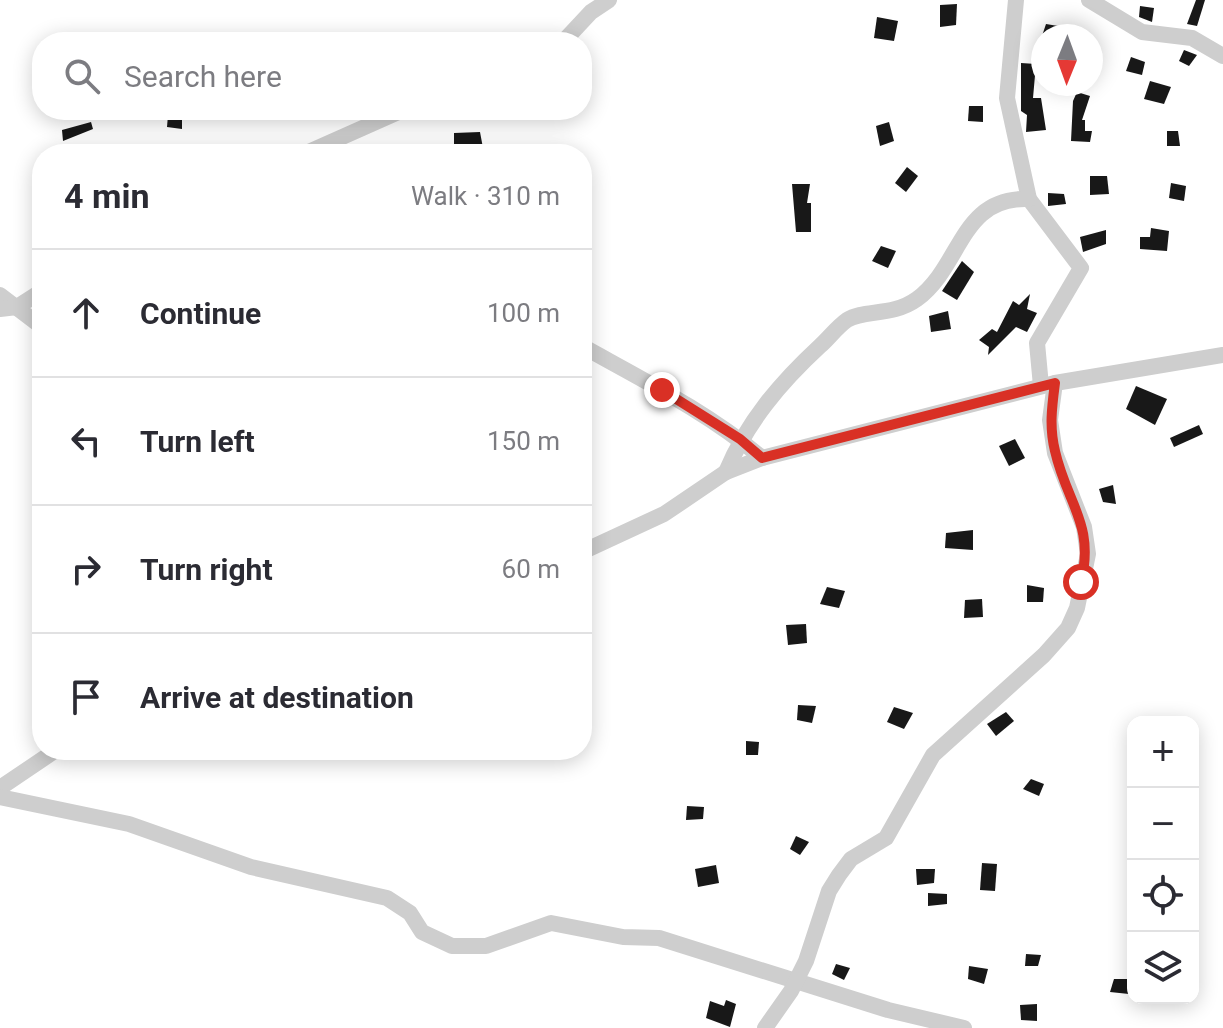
<!DOCTYPE html>
<html lang="en">
<head>
<meta charset="utf-8">
<style>
	body { margin:0; font-family:Roboto,sans-serif; background:#f7f7f7; color:#2b2b33 }
	.controls { position:absolute; right:24px; bottom:24px; display:grid; overflow:hidden; border-radius:16px; box-shadow:0 4px 20px #0003 }
	.controls button { width:72px; height:72px; display:grid; place-items:center; padding:0; border:0; border-bottom:2px solid #e1e1e2; background:#fff; color:#2b2b33; font:40px sans-serif }
	.compass { position:absolute; left:1031px; top:24px; width:72px; height:72px; border-radius:50%; background:#fff; box-shadow:0 4px 20px #0003; rotate:181deg }
	.stop { position:absolute; width:24px; height:24px; margin:-18px; border:6px solid #d93025; border-radius:50%; background:#fff }
	.stop.end { background:#d93025; border-color:#fff; box-shadow:0 2px 8px #0008 }
	.list { margin:0; padding:0; list-style:none }
	h2 { display:flex; justify-content:space-between; align-items:center; height:104px; margin:0; padding:0 32px; font-size:34px }
	h2 small { font-size:26px; font-weight:400; color:#7c7c81 }
	.list li { display:grid; grid-template-columns:52px 1fr auto; gap:24px; align-items:center; box-sizing:border-box; height:128px; padding:0 32px; border-top:2px solid #e1e1e2 }
	.list b { display:block; font-size:30px; white-space:nowrap }
	.list em { font-size:26px; font-style:normal; color:#7c7c81 }
	.icon { flex:none; width:44px; height:44px; fill:none; stroke:currentColor; stroke-width:2; stroke-linecap:round; stroke-linejoin:round }
	.map { position:relative; flex:none; width:1223px; height:1028px; overflow:hidden }
	.search { position:absolute; background:#fff; box-shadow:0 4px 20px #0003; left:32px; top:32px; width:560px; height:88px; display:flex; align-items:center; gap:20px; box-sizing:border-box; padding:0 28px; border-radius:32px; color:#7c7c81; font-size:30px }
	.panel { position:absolute; background:#fff; box-shadow:0 4px 20px #0003; left:32px; top:144px; width:560px; height:616px; border-radius:32px }
	.map>svg:first-child { display:block }
	.building { fill:#181818 }
	.lines { fill:none; stroke-linecap:round; stroke-linejoin:round }
	.minor { stroke:#cecece; stroke-width:16 }
	.route { stroke:#d93025; stroke-width:10 }
</style>
</head>
<body>
<div class="map">
<svg width="1223" height="1028" viewBox="0 0 1223 1028">
	<rect width="100%" height="100%" fill="#fff"/>
	<g class="building">
		<path d="M 1196,0 L 1205,0 L 1197,26 L 1187,24 Z"/>
		<path d="M 957,4 L 956,25 L 940,27 L 940,5 Z"/>
		<path d="M 1140,6 L 1154,8 L 1152,22 L 1139,17 Z"/>
		<path d="M 877,17 L 898,21 L 894,41 L 874,38 Z"/>
		<path d="M 1046,24 L 1058,26 L 1057,36 L 1042,36 Z"/>
		<path d="M 1184,50 L 1197,55 L 1189,66 L 1179,61 Z"/>
		<path d="M 1131,57 L 1145,62 L 1142,75 L 1126,71 Z"/>
		<path d="M 1021,63 L 1036,64 L 1033,98 L 1041,98 L 1046,130 L 1026,132 L 1027,115 L 1021,111 Z"/>
		<path d="M 1150,81 L 1171,87 L 1164,104 L 1144,99 Z"/>
		<path d="M 1077,92 L 1090,96 L 1082,120 L 1085,120 L 1085,131 L 1092,131 L 1090,142 L 1071,141 L 1073,101 Z"/>
		<path d="M 969,106 L 983,106 L 983,122 L 968,121 Z"/>
		<path d="M 182,114 L 182,129 L 167,127 L 168,115 Z"/>
		<path d="M 91,122 L 93,129 L 63,141 L 62,130 Z"/>
		<path d="M 889,122 L 894,141 L 880,146 L 876,126 Z"/>
		<path d="M 1167,131 L 1178,131 L 1180,146 L 1167,146 Z"/>
		<path d="M 480,132 L 483,148 L 454,149 L 454,133 Z"/>
		<path d="M 907,167 L 918,176 L 906,192 L 895,183 Z"/>
		<path d="M 1090,176 L 1107,176 L 1109,194 L 1090,195 Z"/>
		<path d="M 1171,183 L 1186,186 L 1184,201 L 1169,198 Z"/>
		<path d="M 792,184 L 810,184 L 807,203 L 811,203 L 811,232 L 796,232 Z"/>
		<path d="M 1048,193 L 1064,194 L 1066,204 L 1048,206 Z"/>
		<path d="M 1151,228 L 1169,231 L 1167,251 L 1140,249 L 1140,237 L 1150,237 Z"/>
		<path d="M 1106,230 L 1106,244 L 1083,252 L 1080,237 Z"/>
		<path d="M 881,246 L 896,251 L 888,268 L 872,261 Z"/>
		<path d="M 962,261 L 974,272 L 957,300 L 942,291 Z"/>
		<path d="M 1030,294 L 1027,309 L 1037,313 L 1027,332 L 1016,327 L 988,355 L 989,347 L 979,340 L 992,329 L 997,332 L 1013,301 L 1019,305 Z"/>
		<path d="M 948,311 L 951,329 L 931,332 L 929,316 Z"/>
		<path d="M 1136,386 L 1167,399 L 1155,425 L 1126,409 Z"/>
		<path d="M 1199,425 L 1203,434 L 1174,447 L 1170,438 Z"/>
		<path d="M 1015,439 L 1025,458 L 1009,466 L 999,446 Z"/>
		<path d="M 1113,485 L 1116,504 L 1103,502 L 1099,489 Z"/>
		<path d="M 973,530 L 973,550 L 945,548 L 946,533 Z"/>
		<path d="M 1027,585 L 1044,588 L 1043,602 L 1027,602 Z"/>
		<path d="M 827,587 L 845,591 L 839,608 L 820,604 Z"/>
		<path d="M 982,599 L 983,617 L 964,618 L 965,600 Z"/>
		<path d="M 806,624 L 807,643 L 788,645 L 786,625 Z"/>
		<path d="M 798,705 L 816,706 L 812,723 L 797,720 Z"/>
		<path d="M 894,707 L 913,713 L 904,729 L 887,722 Z"/>
		<path d="M 1006,712 L 1014,721 L 996,736 L 987,724 Z"/>
		<path d="M 746,741 L 759,742 L 758,755 L 746,755 Z"/>
		<path d="M 1031,779 L 1044,784 L 1039,796 L 1023,789 Z"/>
		<path d="M 687,806 L 704,807 L 703,819 L 686,820 Z"/>
		<path d="M 796,836 L 809,842 L 800,855 L 790,849 Z"/>
		<path d="M 982,863 L 997,864 L 995,891 L 980,890 Z"/>
		<path d="M 716,865 L 719,883 L 698,887 L 695,869 Z"/>
		<path d="M 916,869 L 935,869 L 934,883 L 917,885 Z"/>
		<path d="M 928,893 L 947,894 L 947,904 L 928,906 Z"/>
		<path d="M 1026,954 L 1041,955 L 1038,966 L 1025,966 Z"/>
		<path d="M 836,964 L 850,968 L 844,980 L 832,974 Z"/>
		<path d="M 969,966 L 988,969 L 984,984 L 968,979 Z"/>
		<path d="M 1114,979 L 1132,979 L 1129,994 L 1110,992 Z"/>
		<path d="M 726,1000 L 736,1004 L 730,1027 L 706,1018 L 710,1001 L 724,1006 Z"/>
		<path d="M 1037,1004 L 1037,1021 L 1021,1020 L 1020,1005 Z"/>
	</g>
	<g class="lines">
		<g class="minor">
			<path d="M 1016,0 L 1007,98 L 1029,199 L 1081,268 L 1037,343 L 1041,386"/>
			<path d="M 1089,0 L 1142,32 L 1192,38 L 1223,56"/>
			<path d="M 563,42 L 591,12 L 609,0"/>
			<path d="M 304,154 L 403,110"/>
			<path d="M 0,295 L 42,327"/>
			<path d="M 0,309 L 17,307 L 42,291"/>
			<path d="M 582,346 C 643,380 709,413 762,458"/>
			<path d="M 726,472 C 747,422 780,383 820,346 C 829,338 837,327 847,320 C 864,309 892,317 917,299 C 962,266 960,196 1029,199"/>
			<path d="M 582,552 L 664,514 L 726,472 L 762,458 L 1055,383 L 1223,355"/>
			<path d="M 0,788 L 56,750"/>
			<path d="M 0,797 L 129,824 L 251,867 L 387,898 L 410,913 L 422,932 L 452,946 L 486,946 L 551,923 L 623,937 L 659,938 L 888,1010 L 964,1028"/>
			<path d="M 765,1028 L 791,991 L 806,961 L 829,891 L 839,875 L 851,859 L 886,838 L 933,755 L 1044,655 L 1068,628 L 1077,608 L 1088,554 L 1084,527 L 1055,453 L 1050,420 L 1055,383"/>
		</g>
	</g>
	<g class="lines">
		<path class="route" d="M 662,390 L 740,439 L 762,458 L 1055,383 C 1052,406 1049,427 1055,451 C 1067,504 1095,524 1081,582"/>
	</g>
</svg>
<div class="controls">
<button>+</button>
<button>−</button>
<button><svg class="icon" aria-label="locate" viewBox="0 0 24 24"><circle cx="12" cy="12" r="6"/><path d="M12 2v4M12 18v4M2 12h4M18 12h4"/></svg></button>
<button><svg class="icon" aria-label="layers" viewBox="0 0 24 24"><path d="M12 4l9 5-9 5-9-5zM3 14l9 5 9-5"/></svg></button>
</div>
<svg class="compass" viewBox="-18 -18 36 36"><path d="M0-13l5 13h-10z" fill="#e53935"/><path d="M0 13l5-13h-10z" fill="#7c7c81"/></svg>
<div class="stop" style="left:1081px;top:582px"></div>
<div class="stop end" style="left:662px;top:390px"></div>
<div class="search"><svg class="icon" aria-label="search" viewBox="0 0 24 24"><circle cx="10" cy="10" r="6"/><path d="M15 15l6 6"/></svg>Search here</div>
<section class="panel">
<h2>4 min<small>Walk · 310 m</small></h2>
<ul class="list">
<li><svg class="icon" aria-label="ahead" viewBox="0 0 24 24"><path d="M12 20V5M6 11l6-6 6 6"/></svg><div><b>Continue</b></div><em>100 m</em></li>
<li><svg class="icon" aria-label="left" viewBox="0 0 24 24"><path d="M17 20v-9H6M10 6l-5 5 5 5"/></svg><div><b>Turn left</b></div><em>150 m</em></li>
<li><svg class="icon" aria-label="right" viewBox="0 0 24 24"><path d="M7 20v-9h11M14 6l5 5-5 5"/></svg><div><b>Turn right</b></div><em>60 m</em></li>
<li><svg class="icon" aria-label="arrive" viewBox="0 0 24 24"><path d="M6 21V4h12l-3 4 3 4H6"/></svg><div><b>Arrive at destination</b></div></li>
</ul>
</section>
</div>
</body>
</html>
